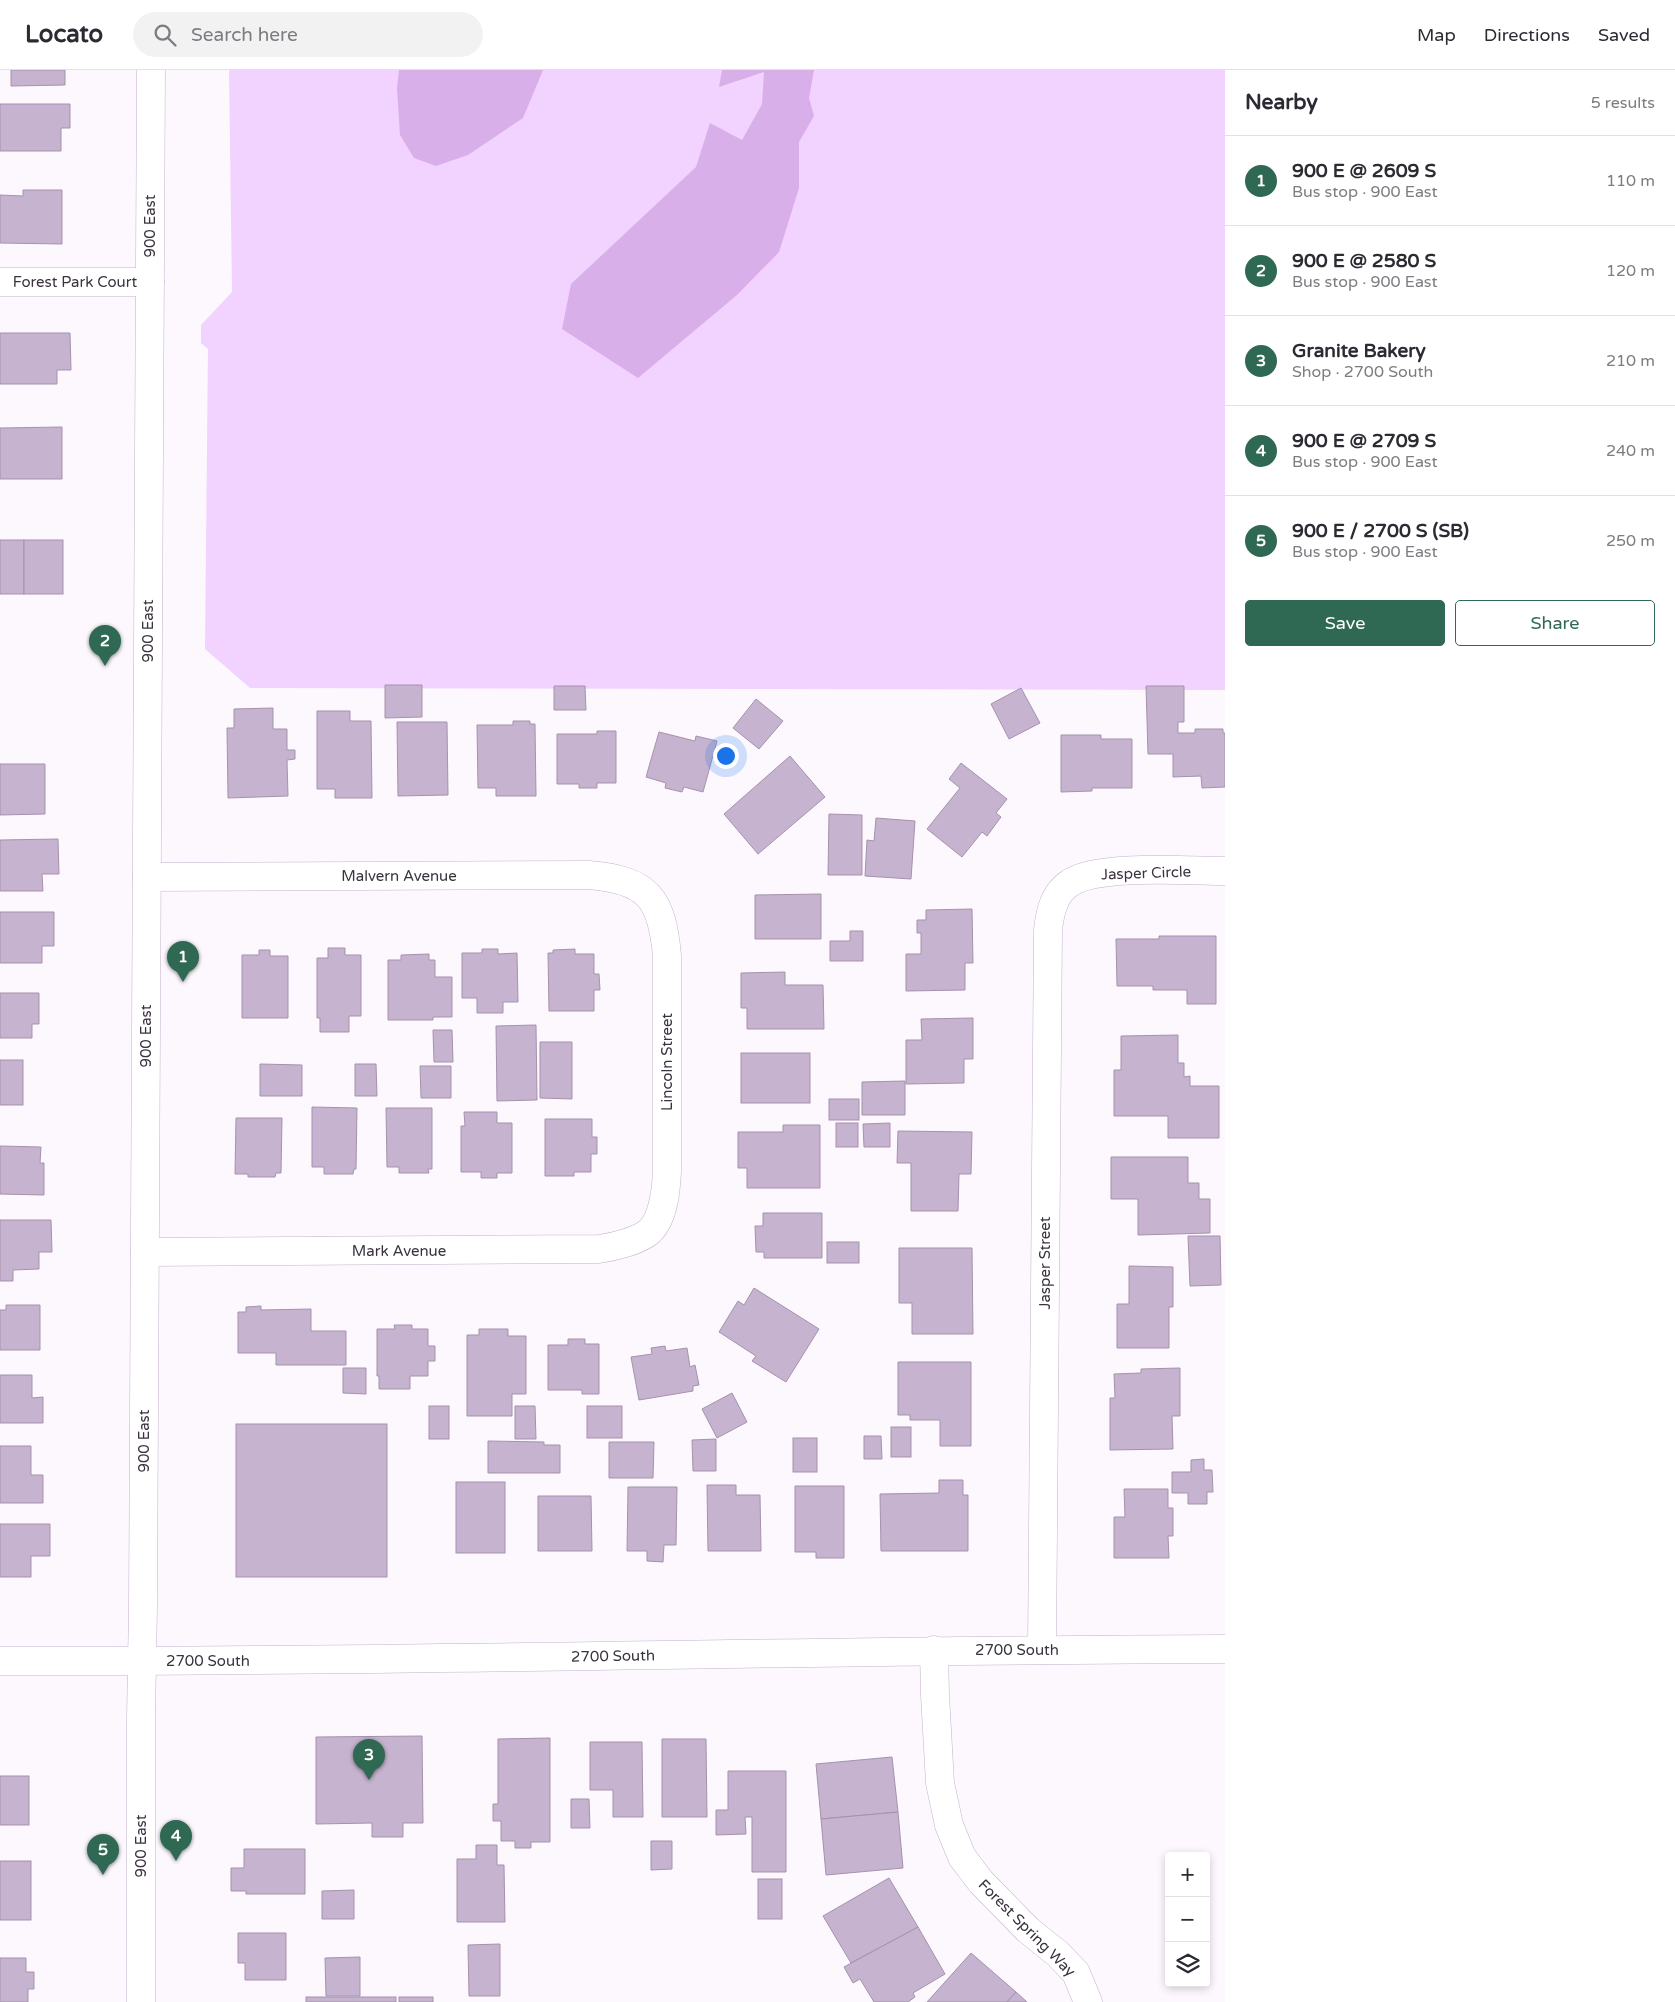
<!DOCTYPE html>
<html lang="en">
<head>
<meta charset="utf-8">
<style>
	body { margin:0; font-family:"Varela Round",sans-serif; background:#f2f2f3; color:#2b2b33 }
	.controls { position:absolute; right:15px; bottom:15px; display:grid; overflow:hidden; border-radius:5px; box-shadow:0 2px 8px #0003 }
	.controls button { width:45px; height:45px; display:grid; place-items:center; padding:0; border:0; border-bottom:1px solid #e1e1e2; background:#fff; color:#2b2b33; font:25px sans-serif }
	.you { position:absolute; left:725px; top:685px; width:18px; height:18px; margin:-12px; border:4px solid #fff; border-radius:50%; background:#1a73e8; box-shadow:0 0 0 8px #1a73e833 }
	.badge { display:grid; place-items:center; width:32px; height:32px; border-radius:50%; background:#2f6953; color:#fff; font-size:16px; font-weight:700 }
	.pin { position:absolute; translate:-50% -41px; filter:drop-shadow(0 1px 2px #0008) }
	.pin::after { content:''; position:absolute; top:26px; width:18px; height:15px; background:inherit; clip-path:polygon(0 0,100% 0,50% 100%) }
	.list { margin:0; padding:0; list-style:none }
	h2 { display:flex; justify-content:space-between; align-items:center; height:65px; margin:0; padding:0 20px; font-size:21px }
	h2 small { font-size:16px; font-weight:400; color:#7c7c81 }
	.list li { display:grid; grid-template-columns:32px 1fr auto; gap:15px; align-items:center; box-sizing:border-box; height:90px; padding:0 20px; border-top:1px solid #e1e1e2 }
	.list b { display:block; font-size:19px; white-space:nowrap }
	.list p { margin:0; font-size:16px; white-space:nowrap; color:#7c7c81 }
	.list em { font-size:16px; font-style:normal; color:#7c7c81 }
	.actions { display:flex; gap:10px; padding:15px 20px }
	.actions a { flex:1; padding:11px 0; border:1px solid #2f6953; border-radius:5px; text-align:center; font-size:18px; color:#2f6953 }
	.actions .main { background:#2f6953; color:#fff }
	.icon { flex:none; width:28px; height:28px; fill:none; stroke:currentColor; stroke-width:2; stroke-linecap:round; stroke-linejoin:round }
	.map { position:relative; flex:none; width:1225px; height:1932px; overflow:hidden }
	header { display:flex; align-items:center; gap:30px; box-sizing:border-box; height:70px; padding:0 25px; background:#fff; border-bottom:1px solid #e1e1e2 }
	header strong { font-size:24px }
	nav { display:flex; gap:28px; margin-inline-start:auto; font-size:18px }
	.search { width:350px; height:45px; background:#f2f2f3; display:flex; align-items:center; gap:12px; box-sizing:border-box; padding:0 18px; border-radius:28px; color:#7c7c81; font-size:19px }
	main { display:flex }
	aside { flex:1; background:#fff }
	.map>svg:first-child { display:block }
	.green { fill:#f2d2ff }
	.water { fill:#d8afe9 }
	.building { fill:#c6b3cf; stroke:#a592ad }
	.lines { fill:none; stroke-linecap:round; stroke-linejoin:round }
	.minor-casing { stroke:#c4b1cc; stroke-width:29 }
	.minor { stroke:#fff; stroke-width:28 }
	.labels { text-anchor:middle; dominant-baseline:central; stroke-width:4.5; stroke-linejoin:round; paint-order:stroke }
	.street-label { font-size:15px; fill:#3a323e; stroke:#fff }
</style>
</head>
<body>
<header>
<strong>Locato</strong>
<div class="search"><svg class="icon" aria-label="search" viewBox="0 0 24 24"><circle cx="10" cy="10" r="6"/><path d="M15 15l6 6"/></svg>Search here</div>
<nav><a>Map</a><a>Directions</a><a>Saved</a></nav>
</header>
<main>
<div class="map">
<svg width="1225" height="1932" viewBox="0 0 1225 1932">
	<rect width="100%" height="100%" fill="#fcf8fe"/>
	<path class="green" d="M 229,0 L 1225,0 L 1225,620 L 250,618 L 205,579 L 208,279 L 201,273 L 201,255 L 232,222 Z"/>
	<g class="water">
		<path d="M 399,0 L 543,0 L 523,48 L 468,85 L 436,96 L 414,88 L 400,65 L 397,18 Z"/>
		<path d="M 722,0 L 814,0 L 809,28 L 814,46 L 799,72 L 799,118 L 779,182 L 737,225 L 638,308 L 562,259 L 571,214 L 696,97 L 710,53 L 742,70 L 762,34 L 764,2 L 719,17 Z"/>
	</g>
	<g class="building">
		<path d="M 11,0 L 65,0 L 65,15 L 11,16 Z"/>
		<path d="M 0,34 L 70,34 L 70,58 L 61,58 L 61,81 L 0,81 Z"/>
		<path d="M 23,120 L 62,120 L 62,174 L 0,173 L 0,125 L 23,126 Z"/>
		<path d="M 0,263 L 70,263 L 71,300 L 57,300 L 57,314 L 0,314 Z"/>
		<path d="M 62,357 L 62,409 L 0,409 L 0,358 Z"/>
		<rect x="0" y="470" width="24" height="54"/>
		<rect x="24" y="470" width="39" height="54"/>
		<path d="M 385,615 L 422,615 L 422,647 L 385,648 Z"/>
		<path d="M 554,616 L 585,616 L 586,640 L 554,640 Z"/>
		<path d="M 1146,616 L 1184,616 L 1184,652 L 1178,652 L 1178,663 L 1195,663 L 1195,659 L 1223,659 L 1223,663 L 1225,663 L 1225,717 L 1202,718 L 1201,706 L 1173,707 L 1173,684 L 1148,684 Z"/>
		<path d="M 1021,618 L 1040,653 L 1009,669 L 991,634 Z"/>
		<path d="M 756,629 L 783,651 L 759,679 L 733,658 Z"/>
		<path d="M 273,638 L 273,659 L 287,659 L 287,680 L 295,680 L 295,689 L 287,690 L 288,726 L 228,728 L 227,658 L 234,658 L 234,639 Z"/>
		<path d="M 317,641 L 350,641 L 350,651 L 371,651 L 372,728 L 335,728 L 335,719 L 317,719 Z"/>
		<path d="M 513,651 L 530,651 L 530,654 L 535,654 L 536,726 L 496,726 L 496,718 L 478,718 L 477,655 L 513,655 Z"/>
		<path d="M 397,652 L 447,652 L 448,725 L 398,726 Z"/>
		<path d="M 597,661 L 616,661 L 616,713 L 597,713 L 597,718 L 579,718 L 579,714 L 557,714 L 557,664 L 597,664 Z"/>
		<path d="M 659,662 L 695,671 L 696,666 L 717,671 L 703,722 L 684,717 L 682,722 L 665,718 L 666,713 L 646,707 Z"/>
		<path d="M 1061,665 L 1101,665 L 1101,669 L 1132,669 L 1132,718 L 1092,718 L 1092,721 L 1061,722 Z"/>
		<path d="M 790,686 L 825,727 L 758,784 L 724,744 Z"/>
		<path d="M 961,693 L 1007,729 L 996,743 L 1001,747 L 987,766 L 982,762 L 962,787 L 927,759 L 960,718 L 949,709 Z"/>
		<path d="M 0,694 L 45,694 L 45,744 L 0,745 Z"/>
		<path d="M 829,744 L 862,745 L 862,805 L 828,805 Z"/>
		<path d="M 876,748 L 915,751 L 911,809 L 865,806 L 867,770 L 874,771 Z"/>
		<path d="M 58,769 L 59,804 L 42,804 L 43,821 L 0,821 L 0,770 Z"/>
		<path d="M 821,824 L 821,869 L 755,869 L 755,825 Z"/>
		<path d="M 972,839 L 973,893 L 965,893 L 965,920 L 906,921 L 906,884 L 921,884 L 921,863 L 917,863 L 917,850 L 926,850 L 926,840 Z"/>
		<path d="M 0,842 L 54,842 L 54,876 L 42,876 L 42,893 L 0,893 Z"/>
		<path d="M 850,861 L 863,861 L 863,891 L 830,891 L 830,871 L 850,871 Z"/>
		<path d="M 1159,866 L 1216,866 L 1216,934 L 1187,934 L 1187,920 L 1153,920 L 1153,916 L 1117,916 L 1116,869 L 1159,869 Z"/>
		<path d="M 328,878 L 345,878 L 345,885 L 361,885 L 361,946 L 349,946 L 349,962 L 320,962 L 320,948 L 317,948 L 317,888 L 328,888 Z"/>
		<path d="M 482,879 L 498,879 L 498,884 L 517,883 L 518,932 L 503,932 L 503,943 L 477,943 L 477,928 L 462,928 L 462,883 L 482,883 Z"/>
		<path d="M 575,879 L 575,884 L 594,884 L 594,904 L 599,904 L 600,920 L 594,920 L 594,941 L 549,941 L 548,883 L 553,883 L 553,880 Z"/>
		<path d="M 259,880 L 270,880 L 270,886 L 288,886 L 288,948 L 242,948 L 242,885 L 259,885 Z"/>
		<path d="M 429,884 L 429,890 L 435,890 L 435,907 L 452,907 L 452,947 L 433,947 L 433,950 L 388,950 L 388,890 L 401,890 L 401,885 Z"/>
		<path d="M 785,902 L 785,915 L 823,915 L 824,959 L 747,959 L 747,938 L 741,938 L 741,903 Z"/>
		<path d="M 0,923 L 39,923 L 39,954 L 32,954 L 32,968 L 0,968 Z"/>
		<path d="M 973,948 L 973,989 L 964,989 L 964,1013 L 906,1014 L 906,970 L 922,970 L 921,949 Z"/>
		<path d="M 536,955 L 537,1030 L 497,1031 L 496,956 Z"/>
		<path d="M 433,960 L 452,960 L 453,992 L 434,992 Z"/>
		<path d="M 1178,965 L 1178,993 L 1184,993 L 1184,1007 L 1190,1006 L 1190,1016 L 1219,1016 L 1219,1068 L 1168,1068 L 1168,1046 L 1114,1046 L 1114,1000 L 1121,1000 L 1121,966 Z"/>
		<path d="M 540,972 L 572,972 L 572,1029 L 540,1028 Z"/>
		<rect x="741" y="983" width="69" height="50"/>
		<rect x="0" y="990" width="23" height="45"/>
		<path d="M 260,994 L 302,995 L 302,1026 L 260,1026 Z"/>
		<path d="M 355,994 L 376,994 L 377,1026 L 355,1026 Z"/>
		<path d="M 420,996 L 451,996 L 451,1028 L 421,1028 Z"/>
		<path d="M 905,1011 L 905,1045 L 862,1045 L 862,1012 Z"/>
		<rect x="829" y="1029" width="30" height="21"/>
		<path d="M 312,1037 L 357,1038 L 356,1099 L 354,1099 L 353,1104 L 324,1104 L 324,1097 L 312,1097 Z"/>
		<path d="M 386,1038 L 432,1038 L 432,1099 L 428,1099 L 429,1103 L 399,1103 L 399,1097 L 387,1097 Z"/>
		<path d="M 464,1042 L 497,1042 L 497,1053 L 512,1053 L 512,1103 L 497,1103 L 497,1108 L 481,1108 L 481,1102 L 461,1102 L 461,1056 L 465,1056 Z"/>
		<path d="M 236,1048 L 282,1048 L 281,1103 L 276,1103 L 275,1107 L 248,1107 L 248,1104 L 235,1104 Z"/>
		<path d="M 545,1049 L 592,1049 L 592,1067 L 597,1067 L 597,1084 L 591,1084 L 591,1102 L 574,1102 L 574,1106 L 545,1106 Z"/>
		<rect x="836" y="1053" width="22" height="24"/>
		<path d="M 890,1053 L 890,1077 L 864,1077 L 863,1054 Z"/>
		<path d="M 783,1055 L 820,1055 L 820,1118 L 747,1118 L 747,1098 L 738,1098 L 738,1062 L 783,1062 Z"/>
		<path d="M 898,1061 L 972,1062 L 971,1104 L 959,1104 L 958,1141 L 911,1141 L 911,1093 L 897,1093 Z"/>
		<path d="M 0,1076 L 41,1077 L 40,1093 L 44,1093 L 44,1125 L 0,1124 Z"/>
		<path d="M 1111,1087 L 1188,1087 L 1188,1113 L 1199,1113 L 1199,1129 L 1210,1129 L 1210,1163 L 1138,1165 L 1138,1129 L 1111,1129 Z"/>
		<path d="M 763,1143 L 822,1143 L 822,1188 L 764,1188 L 764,1182 L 756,1182 L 755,1156 L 763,1156 Z"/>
		<path d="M 0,1150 L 51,1150 L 52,1182 L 39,1182 L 39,1199 L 13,1200 L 13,1211 L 0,1211 Z"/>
		<path d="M 1188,1166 L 1220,1166 L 1221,1215 L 1190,1216 Z"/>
		<rect x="827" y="1172" width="32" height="21"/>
		<path d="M 899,1178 L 972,1178 L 973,1264 L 912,1264 L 912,1233 L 899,1233 Z"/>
		<path d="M 1129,1196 L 1173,1197 L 1173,1237 L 1169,1237 L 1169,1278 L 1117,1278 L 1117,1234 L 1129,1234 Z"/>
		<path d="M 754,1218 L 819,1259 L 786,1312 L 752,1291 L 756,1286 L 719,1262 L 738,1231 L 744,1235 Z"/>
		<path d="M 6,1235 L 40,1235 L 40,1280 L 0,1280 L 0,1240 L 6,1240 Z"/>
		<path d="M 261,1236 L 261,1240 L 311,1239 L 311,1261 L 346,1261 L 346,1295 L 276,1295 L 276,1283 L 238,1283 L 238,1242 L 246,1242 L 246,1237 Z"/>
		<path d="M 394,1255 L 412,1255 L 412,1259 L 428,1259 L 428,1276 L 435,1276 L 435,1291 L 428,1291 L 428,1306 L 410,1306 L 410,1319 L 379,1319 L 379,1306 L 377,1306 L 377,1259 L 395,1259 Z"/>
		<path d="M 479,1259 L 508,1259 L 508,1266 L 526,1266 L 526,1324 L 512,1324 L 512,1346 L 467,1346 L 467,1265 L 479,1265 Z"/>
		<path d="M 568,1269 L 585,1269 L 585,1274 L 599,1274 L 599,1324 L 582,1324 L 582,1320 L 548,1320 L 548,1275 L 568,1275 Z"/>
		<path d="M 665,1276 L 666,1281 L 687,1278 L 690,1297 L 695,1295 L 699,1315 L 693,1316 L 693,1321 L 639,1330 L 631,1287 L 652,1284 L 651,1278 Z"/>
		<path d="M 898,1292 L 971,1292 L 971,1376 L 940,1376 L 940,1350 L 910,1350 L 910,1345 L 898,1345 Z"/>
		<path d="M 343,1298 L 366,1298 L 366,1324 L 343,1323 Z"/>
		<path d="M 1180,1298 L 1180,1346 L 1172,1346 L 1173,1379 L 1110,1380 L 1110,1328 L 1115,1328 L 1114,1304 L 1141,1303 L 1141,1299 Z"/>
		<path d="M 0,1305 L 32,1305 L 32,1328 L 43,1327 L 43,1353 L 0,1353 Z"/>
		<path d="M 732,1323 L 747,1352 L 717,1368 L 702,1339 Z"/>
		<rect x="429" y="1336" width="20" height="33"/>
		<path d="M 515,1336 L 535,1336 L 536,1369 L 515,1369 Z"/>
		<rect x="587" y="1336" width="35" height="32"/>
		<rect x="236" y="1354" width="151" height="153"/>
		<rect x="891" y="1357" width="20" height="30"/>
		<path d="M 864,1366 L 881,1366 L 882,1389 L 864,1389 Z"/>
		<rect x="793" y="1368" width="24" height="34"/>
		<path d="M 716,1369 L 716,1401 L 693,1401 L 692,1370 Z"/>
		<path d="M 488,1371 L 544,1372 L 544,1375 L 560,1375 L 560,1403 L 488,1403 Z"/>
		<path d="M 609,1372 L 654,1372 L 653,1408 L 609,1408 Z"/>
		<path d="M 0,1376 L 31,1376 L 31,1405 L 43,1405 L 43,1433 L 0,1433 Z"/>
		<path d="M 1204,1389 L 1204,1400 L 1212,1400 L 1213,1422 L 1207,1422 L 1207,1434 L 1188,1434 L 1188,1423 L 1172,1423 L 1172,1402 L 1191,1402 L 1191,1390 Z"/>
		<path d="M 939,1410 L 963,1410 L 963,1425 L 968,1425 L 968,1481 L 881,1481 L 880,1424 L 939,1423 Z"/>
		<rect x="456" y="1412" width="49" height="71"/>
		<path d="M 707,1415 L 736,1415 L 736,1425 L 760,1425 L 761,1481 L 708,1481 Z"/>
		<path d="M 795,1416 L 844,1416 L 844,1488 L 816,1488 L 816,1482 L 795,1482 Z"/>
		<path d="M 628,1417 L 677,1417 L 676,1475 L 664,1475 L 663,1492 L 647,1491 L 647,1481 L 627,1481 Z"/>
		<path d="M 1124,1419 L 1168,1419 L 1168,1438 L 1173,1438 L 1173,1466 L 1168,1466 L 1169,1488 L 1114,1488 L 1114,1447 L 1125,1447 Z"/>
		<path d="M 538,1426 L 591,1426 L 592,1481 L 538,1481 Z"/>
		<path d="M 0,1454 L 50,1454 L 50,1486 L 31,1486 L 31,1507 L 0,1507 Z"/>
		<path d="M 422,1666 L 423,1753 L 403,1753 L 403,1767 L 372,1767 L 372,1753 L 316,1754 L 316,1667 Z"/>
		<path d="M 550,1668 L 550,1772 L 531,1772 L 531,1778 L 515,1778 L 515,1771 L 501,1771 L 501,1751 L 493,1751 L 493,1734 L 498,1734 L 498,1669 Z"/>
		<path d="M 662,1669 L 706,1669 L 707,1747 L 662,1747 Z"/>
		<path d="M 590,1672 L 642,1672 L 643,1747 L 613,1747 L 613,1720 L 590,1720 Z"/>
		<path d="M 892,1687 L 898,1742 L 821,1749 L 816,1694 Z"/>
		<path d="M 728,1701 L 786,1701 L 786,1802 L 752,1802 L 752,1747 L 745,1747 L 746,1764 L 716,1765 L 716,1740 L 728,1740 Z"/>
		<rect x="0" y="1706" width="29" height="49"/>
		<path d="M 571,1729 L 589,1729 L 590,1758 L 571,1758 Z"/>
		<path d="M 898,1742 L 903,1798 L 826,1805 L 821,1749 Z"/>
		<path d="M 651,1771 L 672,1771 L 672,1799 L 651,1800 Z"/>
		<path d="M 476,1775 L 497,1775 L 497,1795 L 504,1795 L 505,1852 L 457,1852 L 457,1789 L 476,1789 Z"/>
		<path d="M 244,1779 L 305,1779 L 305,1824 L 246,1824 L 246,1821 L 231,1821 L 231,1798 L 244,1798 Z"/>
		<rect x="0" y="1791" width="31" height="59"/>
		<path d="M 889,1808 L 918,1857 L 851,1893 L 823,1846 Z"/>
		<rect x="758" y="1809" width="24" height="40"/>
		<path d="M 354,1820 L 354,1849 L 322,1849 L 322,1821 Z"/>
		<path d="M 918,1857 L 945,1904 L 913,1923 L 915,1927 L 908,1932 L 874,1932 L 860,1909 L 853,1913 L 844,1897 Z"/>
		<path d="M 238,1863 L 286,1863 L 286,1910 L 245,1910 L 245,1893 L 238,1893 Z"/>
		<path d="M 500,1874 L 500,1926 L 469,1926 L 468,1875 Z"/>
		<path d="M 971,1883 L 1016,1922 L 1007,1932 L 927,1932 Z"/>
		<path d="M 360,1887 L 360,1926 L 326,1926 L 325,1888 Z"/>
		<path d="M 0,1888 L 26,1888 L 26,1902 L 34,1902 L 34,1919 L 28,1919 L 28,1932 L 0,1932 Z"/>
		<path d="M 1016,1922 L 1027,1932 L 1007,1932 Z"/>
		<rect x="306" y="1927" width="90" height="5"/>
		<rect x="399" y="1927" width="34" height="5"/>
	</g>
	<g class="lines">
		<g class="minor-casing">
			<g id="minor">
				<path d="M 0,212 L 150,212"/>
				<path d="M 145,1182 L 599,1179 C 613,1177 639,1171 650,1161 C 664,1147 666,1120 667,1102 L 667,886 C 662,828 648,810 589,805 L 147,807"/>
				<path d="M 934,1580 L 935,1625 L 940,1713 L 949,1755 L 962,1787 L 981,1812 L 1028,1860 L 1058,1884 L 1076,1903 L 1088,1932"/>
				<path d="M 1042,1580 L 1048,860 C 1050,842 1054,823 1070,813 C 1097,794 1190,801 1225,801"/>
				<path d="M 0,1591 C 408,1592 817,1580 1225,1579"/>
				<path d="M 141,1932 L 141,1648 L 143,1536 L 151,0"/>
			</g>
		</g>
		<use href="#minor" class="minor"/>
	</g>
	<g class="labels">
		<g class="street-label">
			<text transform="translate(150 156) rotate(-90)">900 East</text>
			<text x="75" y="212">Forest Park Court</text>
			<text transform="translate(148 561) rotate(-90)">900 East</text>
			<text transform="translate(1146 803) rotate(-2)">Jasper Circle</text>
			<text x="399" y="806">Malvern Avenue</text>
			<text transform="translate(146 966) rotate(-90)">900 East</text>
			<text transform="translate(667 992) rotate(-90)">Lincoln Street</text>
			<text x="399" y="1181">Mark Avenue</text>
			<text transform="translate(1045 1193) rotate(-90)">Jasper Street</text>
			<text transform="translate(144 1371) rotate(-90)">900 East</text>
			<text x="1017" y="1580">2700 South</text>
			<text transform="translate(613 1586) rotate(-1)">2700 South</text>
			<text x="208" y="1591">2700 South</text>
			<text transform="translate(141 1776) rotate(-90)">900 East</text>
			<text transform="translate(1027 1858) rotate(45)">Forest Spring Way</text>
		</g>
	</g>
</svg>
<div class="controls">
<button>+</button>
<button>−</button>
<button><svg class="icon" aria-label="layers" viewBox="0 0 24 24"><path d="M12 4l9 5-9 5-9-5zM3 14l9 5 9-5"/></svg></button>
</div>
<div class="you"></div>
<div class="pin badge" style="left:183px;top:912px">1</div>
<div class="pin badge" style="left:105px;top:596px">2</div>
<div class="pin badge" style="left:369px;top:1710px">3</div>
<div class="pin badge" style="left:176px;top:1791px">4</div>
<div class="pin badge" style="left:103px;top:1805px">5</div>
</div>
<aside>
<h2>Nearby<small>5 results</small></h2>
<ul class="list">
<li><span class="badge">1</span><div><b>900 E @ 2609 S</b><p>Bus stop · 900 East</p></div><em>110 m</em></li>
<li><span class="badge">2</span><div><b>900 E @ 2580 S</b><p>Bus stop · 900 East</p></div><em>120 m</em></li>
<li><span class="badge">3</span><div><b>Granite Bakery</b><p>Shop · 2700 South</p></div><em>210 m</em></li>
<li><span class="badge">4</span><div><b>900 E @ 2709 S</b><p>Bus stop · 900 East</p></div><em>240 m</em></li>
<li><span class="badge">5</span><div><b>900 E / 2700 S (SB)</b><p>Bus stop · 900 East</p></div><em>250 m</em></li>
</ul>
<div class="actions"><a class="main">Save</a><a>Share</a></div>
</aside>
</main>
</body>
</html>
